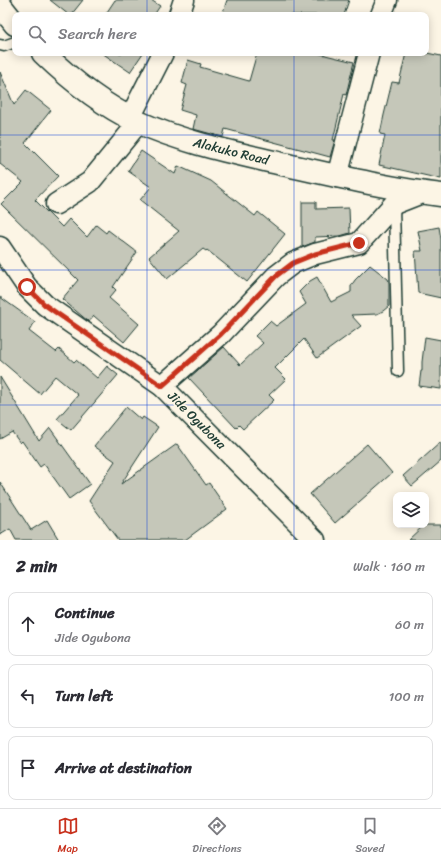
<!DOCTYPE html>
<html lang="en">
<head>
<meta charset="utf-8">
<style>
	body { margin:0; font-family:Sriracha,sans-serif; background:#f2f2f3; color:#2b2b33 }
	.controls { position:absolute; right:12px; bottom:12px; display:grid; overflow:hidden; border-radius:8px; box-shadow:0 2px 10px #0003 }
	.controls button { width:36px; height:36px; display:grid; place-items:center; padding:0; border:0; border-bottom:1px solid #e1e1e2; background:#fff; color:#2b2b33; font:20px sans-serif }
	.stop { position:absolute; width:12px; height:12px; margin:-9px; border:3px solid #c8321e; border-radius:50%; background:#fff }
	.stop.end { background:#c8321e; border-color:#fff; box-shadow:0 1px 4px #0008 }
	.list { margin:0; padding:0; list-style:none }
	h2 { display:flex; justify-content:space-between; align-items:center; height:52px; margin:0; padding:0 16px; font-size:17px }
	h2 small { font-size:13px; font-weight:400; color:#7c7c81 }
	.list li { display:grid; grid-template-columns:26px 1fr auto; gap:12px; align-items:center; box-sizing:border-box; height:64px; margin:0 8px 8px; padding:0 8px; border:1px solid #e1e1e2; border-radius:8px }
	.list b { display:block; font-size:15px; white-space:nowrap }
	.list p { margin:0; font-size:13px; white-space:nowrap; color:#7c7c81 }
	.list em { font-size:13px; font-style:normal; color:#7c7c81 }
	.icon { flex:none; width:22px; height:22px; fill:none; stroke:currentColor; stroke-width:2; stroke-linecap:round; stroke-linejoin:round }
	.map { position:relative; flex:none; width:441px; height:540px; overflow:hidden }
	.search { position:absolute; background:#fff; box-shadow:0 2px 10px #0003; left:12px; right:12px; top:12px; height:44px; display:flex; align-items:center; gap:10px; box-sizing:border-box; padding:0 14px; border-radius:8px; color:#7c7c81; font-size:15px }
	.sheet { height:268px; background:#fff }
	nav { display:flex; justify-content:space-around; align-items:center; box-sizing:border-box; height:56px; border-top:1px solid #e1e1e2; background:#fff; font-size:11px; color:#7c7c81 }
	nav a { display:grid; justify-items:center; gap:2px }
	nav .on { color:#c8321e }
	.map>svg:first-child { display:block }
	.building { fill:#c5c7b9; stroke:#1f3d34 }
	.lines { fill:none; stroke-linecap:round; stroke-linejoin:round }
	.lane-casing { stroke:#1f3d34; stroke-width:13 }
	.street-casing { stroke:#1f3d34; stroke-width:23 }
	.secondary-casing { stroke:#1f3d34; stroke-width:25 }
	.lane { stroke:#fcf5e5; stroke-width:10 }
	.street { stroke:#fcf5e5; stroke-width:20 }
	.secondary { stroke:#fcf5e5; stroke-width:22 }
	.route { stroke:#c8321e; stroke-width:5 }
	.grid { fill:none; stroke:#1d4ed8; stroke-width:1; stroke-opacity:0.55 }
	.labels { text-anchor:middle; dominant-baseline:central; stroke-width:3.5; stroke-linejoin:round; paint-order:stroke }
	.street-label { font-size:13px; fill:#1f3d34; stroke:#fcf5e5 }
</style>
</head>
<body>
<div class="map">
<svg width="441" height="540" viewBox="0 0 441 540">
	<rect width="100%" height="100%" fill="#fcf5e5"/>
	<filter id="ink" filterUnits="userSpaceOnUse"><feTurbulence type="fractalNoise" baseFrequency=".025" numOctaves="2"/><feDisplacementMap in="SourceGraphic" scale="8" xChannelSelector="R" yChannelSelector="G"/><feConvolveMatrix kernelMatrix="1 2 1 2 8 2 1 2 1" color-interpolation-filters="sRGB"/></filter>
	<g filter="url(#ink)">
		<g class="building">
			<path d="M 50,0 L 83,0 L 71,15 L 69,15 Z"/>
			<path d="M 115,0 L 151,0 L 160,6 L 154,15 L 105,15 Z"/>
			<path d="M 227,0 L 349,0 L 344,15 L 235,15 L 223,12 Z"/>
			<path d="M 102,53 L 143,53 L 130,72 Z"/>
			<path d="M 257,53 L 317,53 L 354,62 L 346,95 L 344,94 L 333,140 L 335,140 L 330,157 L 225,129 L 223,137 L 193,129 L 196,115 L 180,110 L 187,85 L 182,83 L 188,60 L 201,64 L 200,67 L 249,81 Z"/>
			<path d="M 406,53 L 427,53 L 441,56 L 441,179 L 379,165 L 385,135 L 380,134 L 384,115 L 392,82 L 399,83 Z"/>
			<path d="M 0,72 L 14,105 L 26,90 L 51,110 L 25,143 L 58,176 L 35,200 L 62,227 L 69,219 L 87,237 L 96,225 L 106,233 L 108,230 L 137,252 L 113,287 L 116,290 L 109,298 L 139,324 L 124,342 L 94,316 L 89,322 L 62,299 L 78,280 L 1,204 L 23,182 L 0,164 Z"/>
			<path d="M 141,151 L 175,174 L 178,166 L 211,181 L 255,216 L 258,212 L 285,234 L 247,282 L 207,250 L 206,251 L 203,249 L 167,279 L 149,257 L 179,231 L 140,200 L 151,187 L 128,171 Z"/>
			<path d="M 302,202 L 316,202 L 316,209 L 349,208 L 350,233 L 340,236 L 315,237 L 315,242 L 302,247 Z"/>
			<path d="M 439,227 L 441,239 L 441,298 L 418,293 L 415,251 L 422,251 L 418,231 Z"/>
			<path d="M 370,265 L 388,279 L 389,283 L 389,306 L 383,311 L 377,314 L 351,315 L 361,326 L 317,358 L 304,339 L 275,368 L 286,379 L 269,395 L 274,400 L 243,429 L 239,425 L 236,428 L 189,378 L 224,347 L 240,365 L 263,343 L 255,336 L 270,321 L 276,326 L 306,304 L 299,292 L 310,281 L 317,277 L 331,302 L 351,292 L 351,286 L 355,280 Z"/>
			<path d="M 0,297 L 35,322 L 29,331 L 56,352 L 59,349 L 74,362 L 76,360 L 97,378 L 107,366 L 118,375 L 71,430 L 57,419 L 78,395 L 55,376 L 40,394 L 0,360 Z"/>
			<path d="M 425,337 L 441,340 L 441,389 L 419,386 L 421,371 L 422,371 L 422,362 Z"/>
			<path d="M 0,377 L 39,441 L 50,428 L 90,484 L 69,499 L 44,464 L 40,467 L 22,441 L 20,443 L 12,432 L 0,439 Z"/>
			<path d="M 126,407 L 141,420 L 143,417 L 158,427 L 121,484 L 177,444 L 206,485 L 209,483 L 227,509 L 185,540 L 118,540 L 89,501 L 115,461 L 94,446 Z"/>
			<path d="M 441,442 L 441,461 L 412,486 L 403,476 Z"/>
			<path d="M 367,444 L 392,473 L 335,523 L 310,494 Z"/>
			<path d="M 0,482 L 31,530 L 47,520 L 59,540 L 16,540 L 10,529 L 0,535 Z"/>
			<path d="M 424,525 L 441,525 L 441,540 L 408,540 Z"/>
		</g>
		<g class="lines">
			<g class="lane-casing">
				<g id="lane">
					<path d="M 0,45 L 4,46 L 15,42"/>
					<path d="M 394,206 L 398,371"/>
				</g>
			</g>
			<g class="street-casing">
				<g id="street">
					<path d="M 179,15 L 184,0"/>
					<path d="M 381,15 L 387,0"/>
					<path d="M 130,118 L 163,53"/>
					<path d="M 337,177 L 369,53"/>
					<path d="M 56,204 L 90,182 L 139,122"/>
					<path d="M 0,247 L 27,287 L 45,305 L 162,386 L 315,540"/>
					<path d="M 162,386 L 221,334 L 276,276 L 293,263 L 315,254 L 359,243 L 394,204 L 422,193"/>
				</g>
			</g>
			<g class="secondary-casing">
				<g id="secondary">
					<path d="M 0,5 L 15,24"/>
					<path d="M 43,53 C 70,79 104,106 138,122 C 182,142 231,152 278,163 C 332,175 386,188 441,195"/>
				</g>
			</g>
			<use href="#lane" class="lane"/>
			<use href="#street" class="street"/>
			<use href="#secondary" class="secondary"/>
		</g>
	</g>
	<g class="lines" filter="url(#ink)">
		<path class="route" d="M 27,287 L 45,305 L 162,386 L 221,334 L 276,276 L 293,263 L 315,254 L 359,243"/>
	</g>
	<path class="grid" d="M 147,0 L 147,15M 294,0 L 294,15M 147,53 L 147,540M 294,53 L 294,540M 0,135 L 441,135M 0,270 L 441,270M 0,405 L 441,405"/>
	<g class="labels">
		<g class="street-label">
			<text transform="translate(231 151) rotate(14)">Alakuko Road</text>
			<text transform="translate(197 420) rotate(45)">Jide Ogubona</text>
		</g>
	</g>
</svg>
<div class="controls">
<button><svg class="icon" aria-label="layers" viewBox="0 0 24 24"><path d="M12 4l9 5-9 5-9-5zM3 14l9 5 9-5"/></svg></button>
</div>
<div class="stop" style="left:27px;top:287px"></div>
<div class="stop end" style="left:359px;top:243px"></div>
<div class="search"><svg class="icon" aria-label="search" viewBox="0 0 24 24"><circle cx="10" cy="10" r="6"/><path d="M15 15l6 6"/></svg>Search here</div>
</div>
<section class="sheet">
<h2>2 min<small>Walk · 160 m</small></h2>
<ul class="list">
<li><svg class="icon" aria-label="ahead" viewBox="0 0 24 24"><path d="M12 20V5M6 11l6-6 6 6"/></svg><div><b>Continue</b><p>Jide Ogubona</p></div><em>60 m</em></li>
<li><svg class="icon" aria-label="left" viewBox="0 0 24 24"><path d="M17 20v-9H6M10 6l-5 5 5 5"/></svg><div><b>Turn left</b></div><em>100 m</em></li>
<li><svg class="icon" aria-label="arrive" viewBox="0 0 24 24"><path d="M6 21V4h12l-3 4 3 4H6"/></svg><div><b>Arrive at destination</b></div></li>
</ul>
</section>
<nav>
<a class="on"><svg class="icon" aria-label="map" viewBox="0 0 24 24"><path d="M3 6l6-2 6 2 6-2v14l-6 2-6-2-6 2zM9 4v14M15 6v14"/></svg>Map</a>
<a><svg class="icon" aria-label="directions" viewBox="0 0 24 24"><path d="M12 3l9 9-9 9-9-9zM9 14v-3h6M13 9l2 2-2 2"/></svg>Directions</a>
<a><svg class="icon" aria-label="saved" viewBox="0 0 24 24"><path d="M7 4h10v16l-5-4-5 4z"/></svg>Saved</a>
</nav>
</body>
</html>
